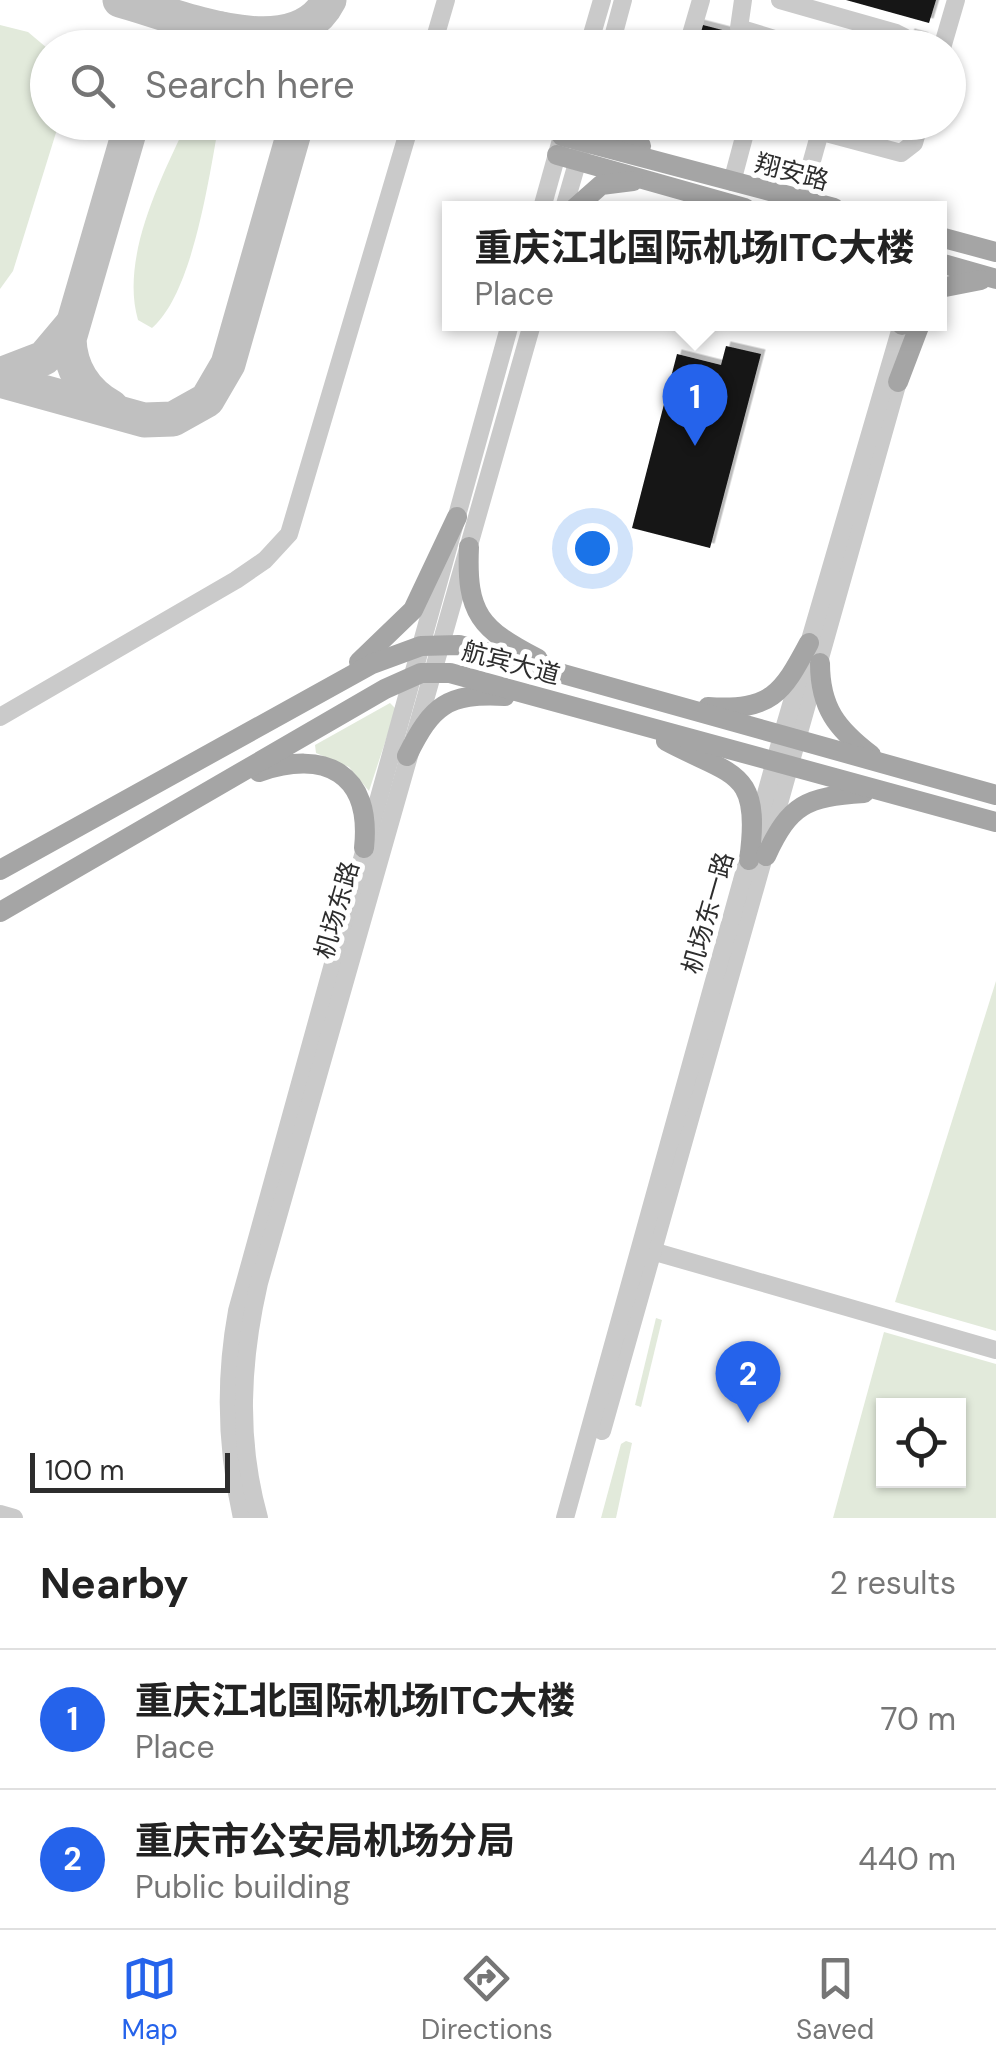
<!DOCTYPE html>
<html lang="en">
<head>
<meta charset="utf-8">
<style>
	body { margin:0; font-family:"DM Sans","Noto Sans SC",sans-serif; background:#f2f2f2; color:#222 }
	.controls { position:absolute; right:30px; bottom:30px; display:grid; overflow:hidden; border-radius:0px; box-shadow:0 2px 8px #0004 }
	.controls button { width:90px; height:90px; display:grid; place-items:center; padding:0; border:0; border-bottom:2px solid #e0e0e0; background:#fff; color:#222; font:50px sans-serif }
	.scale { position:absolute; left:30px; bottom:25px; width:200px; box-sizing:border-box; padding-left:10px; border:5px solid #2d2d2d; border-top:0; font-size:28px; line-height:35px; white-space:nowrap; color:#2d2d2d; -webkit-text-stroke:8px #fff; paint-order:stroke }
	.you { position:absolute; left:592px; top:548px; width:35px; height:35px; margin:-25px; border:8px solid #fff; border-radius:50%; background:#1a73e8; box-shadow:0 0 0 15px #1a73e833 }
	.badge { display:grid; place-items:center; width:65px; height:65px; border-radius:50%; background:#2563eb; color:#fff; font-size:32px; font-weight:700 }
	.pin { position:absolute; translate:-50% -82px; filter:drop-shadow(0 2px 5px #0008) }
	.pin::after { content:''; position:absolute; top:52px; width:35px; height:30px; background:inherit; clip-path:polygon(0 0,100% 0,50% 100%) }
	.popup { position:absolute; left:442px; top:201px; width:505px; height:130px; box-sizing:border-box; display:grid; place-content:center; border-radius:0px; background:#fff; filter:drop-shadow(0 2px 8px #0005); font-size:32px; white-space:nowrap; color:#767676 }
	.popup b { font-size:38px; color:#222 }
	.popup::after { content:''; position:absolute; left:50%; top:100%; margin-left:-20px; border:20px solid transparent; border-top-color:#fff }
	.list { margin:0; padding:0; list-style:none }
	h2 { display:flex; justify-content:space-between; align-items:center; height:130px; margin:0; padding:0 40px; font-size:42px }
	h2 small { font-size:32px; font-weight:400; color:#767676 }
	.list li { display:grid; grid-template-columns:65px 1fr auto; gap:30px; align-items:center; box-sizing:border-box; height:140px; padding:0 40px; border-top:2px solid #e0e0e0 }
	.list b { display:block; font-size:38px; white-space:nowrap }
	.list p { margin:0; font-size:32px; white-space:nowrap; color:#767676 }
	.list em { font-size:32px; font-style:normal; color:#767676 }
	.icon { flex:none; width:55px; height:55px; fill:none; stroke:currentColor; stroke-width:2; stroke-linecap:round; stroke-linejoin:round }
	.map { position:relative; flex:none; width:996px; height:1518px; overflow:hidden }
	.search { position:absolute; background:#fff; box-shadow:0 2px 8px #0004; left:30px; right:30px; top:30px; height:110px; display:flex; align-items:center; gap:25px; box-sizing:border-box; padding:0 35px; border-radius:55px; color:#767676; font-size:38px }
	.sheet { height:410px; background:#fff }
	nav { display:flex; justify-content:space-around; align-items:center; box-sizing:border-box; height:140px; border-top:2px solid #e0e0e0; background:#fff; font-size:28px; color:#767676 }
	nav a { display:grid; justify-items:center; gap:5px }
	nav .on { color:#2563eb }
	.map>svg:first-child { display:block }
	.green { fill:#e2eadb; fill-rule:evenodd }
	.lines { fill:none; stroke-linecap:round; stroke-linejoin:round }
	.taxiway { stroke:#c0c0c0; stroke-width:35 }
	.building { fill:#141414; filter:url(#shadow) }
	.minor { stroke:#cacaca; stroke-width:18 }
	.major { stroke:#a5a5a5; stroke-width:20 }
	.labels { text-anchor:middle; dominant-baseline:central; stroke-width:10; stroke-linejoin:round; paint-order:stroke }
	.street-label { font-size:25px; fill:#2d2d2d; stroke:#fff }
</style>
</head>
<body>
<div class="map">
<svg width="996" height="1518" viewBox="0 0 996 1518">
	<defs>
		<filter id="shadow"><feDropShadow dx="4.5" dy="-4.5" stdDeviation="0" flood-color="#0004"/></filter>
	</defs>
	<rect width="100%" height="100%" fill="#fff"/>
	<g class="green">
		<path d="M 0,25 L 28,32 L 47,48 L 48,122 L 59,123 L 13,271 L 0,289 Z"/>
		<path d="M 187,123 L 219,123 C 209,177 193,293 152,328 L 138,320 C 120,258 161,178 187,123 Z"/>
		<path d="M 390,703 L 396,709 L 369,791 L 349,767 L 316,753 L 315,745 Z"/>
		<path d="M 996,981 L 996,1331 L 895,1302 Z"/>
		<path d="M 656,1318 L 662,1320 L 641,1407 L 635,1405 Z"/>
		<path d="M 884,1332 L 996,1364 L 996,1518 L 833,1518 ZM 884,1406 L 958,1406 L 958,1480 L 884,1480 Z"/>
		<path d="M 626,1441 L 632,1443 L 616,1518 L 601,1518 L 621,1444 Z"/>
	</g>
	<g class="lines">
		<g class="taxiway">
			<path d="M 120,0 C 176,15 295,68 329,0"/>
			<path d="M 166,48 L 196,32 L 221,29"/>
			<path d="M 0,375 L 44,358 L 71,326"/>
			<path d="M 0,380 L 144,420 L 173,419 L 207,400 L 228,364 L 297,122"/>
			<path d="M 111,407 C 85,392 70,369 69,339 L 132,122"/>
		</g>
	</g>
	<g class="building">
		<path d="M 846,0 L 936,0 L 929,23 Z"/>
		<path d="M 699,24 L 784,46 L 784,48 L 693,48 Z"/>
		<path d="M 910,33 L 924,37 L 922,48 L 906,48 Z"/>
		<path d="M 726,346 L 761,354 L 710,548 L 632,528 L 677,354 L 721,365 Z"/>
	</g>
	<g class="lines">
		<g class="minor">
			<path d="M 743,0 L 739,28 L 804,48"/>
			<path d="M 780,0 L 896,33 L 904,37 L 903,48"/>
			<path d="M 432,48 L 446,0"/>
			<path d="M 588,48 L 602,0"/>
			<path d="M 610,48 L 623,0"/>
			<path d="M 687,48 L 701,0"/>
			<path d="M 942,48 L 956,0"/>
			<path d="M 785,122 L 901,153 L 914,143 L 920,122"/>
			<path d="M 732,182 L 748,122"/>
			<path d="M 801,200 L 820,132"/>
			<path d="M 542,208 L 566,122"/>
			<path d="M 564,208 L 589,122"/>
			<path d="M 0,717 L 236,580 L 265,560 L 289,534 L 411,122"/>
			<path d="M 645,1249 L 996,1350"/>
			<path d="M 602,1431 L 899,378"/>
			<path d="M 0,1514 L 14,1518"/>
			<path d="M 242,1518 C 226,1448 224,1382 237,1311 L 510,324"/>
			<path d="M 259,1518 C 237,1439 241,1362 259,1283 L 532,324"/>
			<path d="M 565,1518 L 782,736 L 902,324"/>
		</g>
		<g class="major">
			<path d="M 609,122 L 622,139 L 641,146"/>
			<path d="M 562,136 L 834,208"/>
			<path d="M 557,155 L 745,208"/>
			<path d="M 575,208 L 601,185 L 633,181"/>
			<path d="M 940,237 L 996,252"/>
			<path d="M 940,263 L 996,279"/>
			<path d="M 940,288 L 981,280"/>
			<path d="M 902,325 L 902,324"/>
			<path d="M 898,382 L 920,324"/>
			<path d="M 469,547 C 466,614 480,629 538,659"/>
			<path d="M 359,662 L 413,610 L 457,517"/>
			<path d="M 820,663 C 820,708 837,729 871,755"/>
			<path d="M 708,707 C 771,711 782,694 809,643"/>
			<path d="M 666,741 C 733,777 762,768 749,860"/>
			<path d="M 407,756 C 432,705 447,693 505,696"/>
			<path d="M 259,772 C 325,749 372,773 364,848"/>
			<path d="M 766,856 C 790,804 806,797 864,793"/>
			<path d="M 0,870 L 372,664 L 421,646 L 459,645 L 996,795"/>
			<path d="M 0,912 L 385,689 L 421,673 L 450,673 L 996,822"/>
		</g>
	</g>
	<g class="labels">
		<g class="street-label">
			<text transform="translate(792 172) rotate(15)">翔安路</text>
			<text transform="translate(511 663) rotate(15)">航宾大道</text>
			<text transform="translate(337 910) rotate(-74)">机场东路</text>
			<text transform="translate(708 913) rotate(-74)">机场东一路</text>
		</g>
	</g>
</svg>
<div class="controls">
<button><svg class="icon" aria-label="locate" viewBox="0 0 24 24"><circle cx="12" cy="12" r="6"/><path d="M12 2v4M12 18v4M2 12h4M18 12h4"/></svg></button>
</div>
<div class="scale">100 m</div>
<div class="you"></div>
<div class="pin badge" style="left:695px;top:446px">1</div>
<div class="popup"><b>重庆江北国际机场ITC大楼</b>Place</div>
<div class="pin badge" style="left:748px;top:1423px">2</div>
<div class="search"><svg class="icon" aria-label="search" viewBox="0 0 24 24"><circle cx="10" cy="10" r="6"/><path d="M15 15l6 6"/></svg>Search here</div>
</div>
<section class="sheet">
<h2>Nearby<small>2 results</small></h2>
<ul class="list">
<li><span class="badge">1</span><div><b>重庆江北国际机场ITC大楼</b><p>Place</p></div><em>70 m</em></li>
<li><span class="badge">2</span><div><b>重庆市公安局机场分局</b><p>Public building</p></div><em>440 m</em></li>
</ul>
</section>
<nav>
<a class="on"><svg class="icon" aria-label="map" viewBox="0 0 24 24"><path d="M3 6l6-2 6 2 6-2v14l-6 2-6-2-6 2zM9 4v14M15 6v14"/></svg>Map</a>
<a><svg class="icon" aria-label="directions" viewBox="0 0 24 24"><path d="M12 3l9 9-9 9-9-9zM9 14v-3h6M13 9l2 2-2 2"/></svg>Directions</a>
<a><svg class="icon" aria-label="saved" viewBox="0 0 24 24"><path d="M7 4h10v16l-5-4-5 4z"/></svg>Saved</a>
</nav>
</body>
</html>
